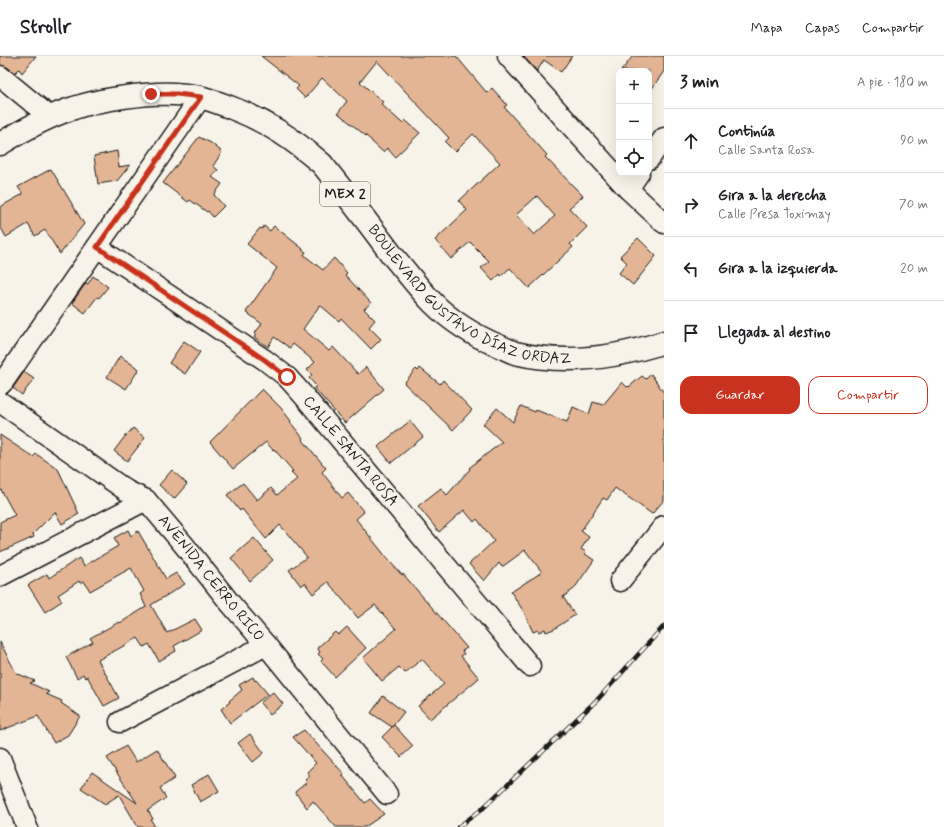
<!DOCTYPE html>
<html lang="es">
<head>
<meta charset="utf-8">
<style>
	body { margin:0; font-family:Mynerve,sans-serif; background:#f6f6f6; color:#202124 }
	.controls { position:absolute; right:12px; top:12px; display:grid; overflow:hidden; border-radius:8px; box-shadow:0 4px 16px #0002 }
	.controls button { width:36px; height:36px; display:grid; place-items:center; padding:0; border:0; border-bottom:1px solid #e0e0e0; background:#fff; color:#202124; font:20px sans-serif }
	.stop { position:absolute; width:12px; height:12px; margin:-9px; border:3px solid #c8321e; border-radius:50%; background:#fff }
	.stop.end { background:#c8321e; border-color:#fff; box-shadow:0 1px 4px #0008 }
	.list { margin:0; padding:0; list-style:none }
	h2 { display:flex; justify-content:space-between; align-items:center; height:52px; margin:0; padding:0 16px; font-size:17px }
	h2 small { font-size:13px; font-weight:400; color:#757577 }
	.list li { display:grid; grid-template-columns:26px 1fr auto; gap:12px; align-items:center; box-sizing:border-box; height:64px; padding:0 16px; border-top:1px solid #e0e0e0 }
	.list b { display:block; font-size:15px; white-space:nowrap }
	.list p { margin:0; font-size:13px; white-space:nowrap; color:#757577 }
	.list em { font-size:13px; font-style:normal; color:#757577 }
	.actions { display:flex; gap:8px; padding:12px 16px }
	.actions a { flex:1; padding:9px 0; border:1px solid #c8321e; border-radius:12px; text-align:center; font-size:14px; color:#c8321e }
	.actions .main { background:#c8321e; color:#fff }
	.icon { flex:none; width:22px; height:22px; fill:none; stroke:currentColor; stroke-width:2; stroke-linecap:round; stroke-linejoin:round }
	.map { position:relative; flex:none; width:664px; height:771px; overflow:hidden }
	header { display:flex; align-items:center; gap:24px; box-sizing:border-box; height:56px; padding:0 20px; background:#fff; border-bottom:1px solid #e0e0e0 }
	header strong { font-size:19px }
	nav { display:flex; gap:22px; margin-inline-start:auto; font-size:14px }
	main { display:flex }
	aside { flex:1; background:#fff }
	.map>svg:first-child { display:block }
	.building { fill:#e4b595; stroke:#1c1c1c; fill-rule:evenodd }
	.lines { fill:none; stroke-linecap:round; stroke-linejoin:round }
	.minor-casing { stroke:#1c1c1c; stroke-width:23 }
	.major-casing { stroke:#1c1c1c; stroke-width:25 }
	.minor { stroke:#f7f3e8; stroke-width:20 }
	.major { stroke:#f7f3e8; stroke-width:22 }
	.rail-casing { stroke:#1c1c1c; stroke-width:4.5 }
	.rail { stroke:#f7f3e8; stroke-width:3; stroke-dasharray:9; stroke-linecap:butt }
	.route { stroke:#c8321e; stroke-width:5 }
	.labels { text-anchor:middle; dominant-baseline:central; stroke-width:3; stroke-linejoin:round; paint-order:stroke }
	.shield { fill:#f7f3e8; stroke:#5e5c59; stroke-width:1 }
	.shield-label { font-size:14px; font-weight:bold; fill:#1c1c1c }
	.street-label { font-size:15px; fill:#1c1c1c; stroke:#f7f3e8 }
</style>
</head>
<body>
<header>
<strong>Strollr</strong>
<nav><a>Mapa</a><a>Capas</a><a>Compartir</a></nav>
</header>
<main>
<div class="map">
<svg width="664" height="771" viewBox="0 0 664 771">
	<rect width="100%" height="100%" fill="#f7f3e8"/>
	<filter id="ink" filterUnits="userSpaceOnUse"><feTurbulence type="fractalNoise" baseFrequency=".025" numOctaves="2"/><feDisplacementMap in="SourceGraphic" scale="8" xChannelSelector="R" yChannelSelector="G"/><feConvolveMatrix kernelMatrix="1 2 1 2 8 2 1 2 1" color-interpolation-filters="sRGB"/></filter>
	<g filter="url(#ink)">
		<g class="building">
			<path d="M 0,0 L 36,0 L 22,17 L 19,13 L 15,17 L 7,11 L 0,9 Z"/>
			<path d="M 261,0 L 456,0 L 487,37 L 492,32 L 507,49 L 504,51 L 547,99 L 545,101 L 583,140 L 569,152 L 587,171 L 570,188 L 573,191 L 529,232 L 510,212 L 501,220 L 500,218 L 493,225 L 481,212 L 489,205 L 470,186 L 451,203 L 435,184 L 467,154 L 459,145 L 500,107 L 473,78 L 455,96 L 445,86 L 449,82 L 377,5 L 360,26 L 383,46 L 381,48 L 402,67 L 405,64 L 420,77 L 395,101 L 387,92 L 383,96 L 372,86 L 372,85 L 338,57 L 347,45 L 322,22 L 305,42 L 296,33 L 299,30 ZM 537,140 L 555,160 L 534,179 L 516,159 Z"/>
			<path d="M 523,0 L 572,0 L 561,16 L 544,4 L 537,15 Z"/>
			<path d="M 633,0 L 664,0 L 664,15 L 649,37 L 649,15 L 621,15 Z"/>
			<path d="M 199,81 L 211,87 L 222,96 L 213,110 L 218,114 L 212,121 L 222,128 L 214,139 L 224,150 L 213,161 L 208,155 L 207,156 L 190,144 L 188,146 L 163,127 Z"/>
			<path d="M 117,95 L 119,111 L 130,109 L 117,125 L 98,128 L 94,100 Z"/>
			<path d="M 51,113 L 84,168 L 60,198 L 45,174 L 35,180 L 28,168 L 6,181 L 0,170 L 0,151 L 23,138 L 18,131 Z"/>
			<path d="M 264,170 L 270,175 L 274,170 L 303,193 L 302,194 L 306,196 L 304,199 L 323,214 L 334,202 L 347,217 L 345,219 L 371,247 L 364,253 L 375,264 L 369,271 L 381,283 L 371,293 L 341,262 L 339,265 L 320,249 L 303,273 L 329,295 L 333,291 L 358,318 L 366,311 L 384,333 L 345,367 L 314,332 L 316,330 L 309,322 L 312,319 L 307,314 L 315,306 L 293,288 L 290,292 L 274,281 L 268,291 L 254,281 L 256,279 L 254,278 L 262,268 L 246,256 L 277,212 L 247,188 L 260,172 L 262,173 Z"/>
			<path d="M 638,182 L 656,200 L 633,229 L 619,217 L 627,207 L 620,200 Z"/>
			<path d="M 93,220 L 108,231 L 99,242 L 97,241 L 85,257 L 72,247 L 86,227 L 88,228 Z"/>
			<path d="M 184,285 L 200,296 L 185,318 L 169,307 Z"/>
			<path d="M 120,300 L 139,313 L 126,333 L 107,321 Z"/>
			<path d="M 420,312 L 440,328 L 443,324 L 472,354 L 453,374 L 404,327 L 416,313 L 418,315 Z"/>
			<path d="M 24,316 L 34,323 L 22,339 L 13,332 Z"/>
			<path d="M 651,318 L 664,337 L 664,444 L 652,458 L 615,432 L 607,444 L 603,442 L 581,475 L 589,481 L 581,493 L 586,496 L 585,498 L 594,504 L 574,533 L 563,541 L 575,559 L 554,573 L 546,576 L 545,573 L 539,576 L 538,574 L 533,576 L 524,556 L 511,536 L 542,516 L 525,494 L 502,511 L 499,507 L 484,525 L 469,508 L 494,485 L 477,463 L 474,466 L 464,454 L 439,476 L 418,450 L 441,432 L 447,439 L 470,413 L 469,412 L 502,386 L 483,368 L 497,352 L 513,366 L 521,350 L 535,356 L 536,354 L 567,366 L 573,351 L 589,358 L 593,346 L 603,349 L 622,326 L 627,331 L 628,330 L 629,331 L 642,320 L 646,323 Z"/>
			<path d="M 262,333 L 281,352 L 291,365 L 290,366 L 303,382 L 302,383 L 326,412 L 322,416 L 342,442 L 348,437 L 364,456 L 356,463 L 375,487 L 391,507 L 402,519 L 403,518 L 467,592 L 462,595 L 464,598 L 461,600 L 479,622 L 430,663 L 418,650 L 444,628 L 422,603 L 405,617 L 399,611 L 382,625 L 363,602 L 396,573 L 375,549 L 358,562 L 328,526 L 313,538 L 305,527 L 301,530 L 289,514 L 307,501 L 280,469 L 266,483 L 242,453 L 240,455 L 227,439 L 243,427 L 257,444 L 271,432 L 277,439 L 297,423 L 291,417 L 293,415 L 274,393 L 273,394 L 266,386 L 233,413 L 210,386 Z"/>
			<path d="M 410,365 L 423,381 L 391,407 L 378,391 L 381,388 Z"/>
			<path d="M 133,372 L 145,382 L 127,405 L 114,395 L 126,379 L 126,380 Z"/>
			<path d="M 0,379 L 33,401 L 36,398 L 57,412 L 59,415 L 79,458 L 62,468 L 55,456 L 33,478 L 34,481 L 0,496 L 0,466 L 15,459 L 0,432 Z"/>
			<path d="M 172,414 L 187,428 L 174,443 L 159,429 Z"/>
			<path d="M 128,474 L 131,480 L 138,475 L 166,523 L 176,517 L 185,528 L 151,549 L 167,577 L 195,563 L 202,574 L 174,590 L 176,595 L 159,605 L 149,588 L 144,591 L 138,582 L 98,604 L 119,642 L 104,650 L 87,620 L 85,622 L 83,618 L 77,622 L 66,601 L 93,586 L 90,582 L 119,566 L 120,567 L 146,551 L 141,540 L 140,538 L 144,535 L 131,512 L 90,535 L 84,525 L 80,527 L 79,525 L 58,539 L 62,545 L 45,556 L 28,529 L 47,518 L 49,522 L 79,502 L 84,510 L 118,490 L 114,482 Z"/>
			<path d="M 254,482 L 273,504 L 250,525 L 231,502 Z"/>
			<path d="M 347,571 L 366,592 L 335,621 L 321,605 L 323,603 L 318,598 L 320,596 L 317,592 L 335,576 L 338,579 Z"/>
			<path d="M 0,586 L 16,617 L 35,625 L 30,627 L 49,636 L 46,638 L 62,645 L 61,647 L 80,660 L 68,679 L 54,687 L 38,660 L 0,675 Z"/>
			<path d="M 253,621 L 255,625 L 256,624 L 268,638 L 230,667 L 221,653 L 230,646 L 229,645 L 242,634 L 239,629 Z"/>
			<path d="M 273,636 L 283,648 L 270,659 L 260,647 Z"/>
			<path d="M 383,640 L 404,656 L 392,671 L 371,657 Z"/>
			<path d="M 394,669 L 413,690 L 401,701 L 382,681 Z"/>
			<path d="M 304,674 L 344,718 L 342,719 L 365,747 L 370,743 L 384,758 L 365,771 L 336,771 L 313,745 L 307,752 L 295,736 L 307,726 L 305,724 L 310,720 L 307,716 L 316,707 L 293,681 Z"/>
			<path d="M 250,678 L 264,697 L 253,706 L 238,687 Z"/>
			<path d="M 126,690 L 136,706 L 157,693 L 175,722 L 160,732 L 166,742 L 147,755 L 149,756 L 153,763 L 151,764 L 155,771 L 138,771 L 119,739 L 105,748 L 81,732 L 92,716 L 137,747 L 107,702 Z"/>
			<path d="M 209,718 L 219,735 L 200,746 L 191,729 Z"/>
		</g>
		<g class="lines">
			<g class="minor-casing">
				<g id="minor">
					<path d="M 508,0 L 628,133 L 664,167"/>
					<path d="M 0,20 L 50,61"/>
					<path d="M 649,103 L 664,82"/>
					<path d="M 628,133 L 639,117"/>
					<path id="s1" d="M 97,191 L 265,304 L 287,321 L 304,340 L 530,610"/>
					<path d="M 0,329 L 3,326 L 201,41"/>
					<path id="s2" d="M 0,346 L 127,435 L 146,444 L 184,489 L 230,547 L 266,589 L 387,738"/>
					<path d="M 0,520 L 146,444"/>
					<path d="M 620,525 L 664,470"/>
					<path d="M 120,666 L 266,589"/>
					<path d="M 0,702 L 27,771"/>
				</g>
			</g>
			<g class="major-casing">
				<g id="major">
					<path id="s3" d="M 0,88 C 23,74 48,60 74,52 C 86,48 99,45 112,43 C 142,38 171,35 200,41 C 211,44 222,48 232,52 C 268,66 293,83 322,108 C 346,138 369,168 392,199 C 406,215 418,232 433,247 C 452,266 475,280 499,290 C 504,292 510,295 515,297 C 565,309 616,302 664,286"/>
				</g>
			</g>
			<use href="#minor" class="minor"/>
			<use href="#major" class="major"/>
			<g class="rail-casing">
				<path id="rail" d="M 458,771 L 481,754 L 599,642 L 664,570"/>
			</g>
			<use href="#rail" class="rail"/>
		</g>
	</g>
	<g class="lines" filter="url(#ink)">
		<path class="route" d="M 151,38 L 177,38 L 201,41 L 97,191 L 265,304 L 287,321"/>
	</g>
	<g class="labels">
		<rect class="shield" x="320" y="126" width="50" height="24" rx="3"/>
		<g class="shield-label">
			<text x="345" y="138">MEX 2</text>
		</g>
		<g class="street-label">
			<text stroke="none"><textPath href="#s3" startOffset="556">BOULEVARD GUSTAVO DÍAZ ORDAZ</textPath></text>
			<text stroke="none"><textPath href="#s1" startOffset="328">CALLE SANTA ROSA</textPath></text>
			<text stroke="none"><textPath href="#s2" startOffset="278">AVENIDA CERRO RICO</textPath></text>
		</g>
	</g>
</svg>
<div class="controls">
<button>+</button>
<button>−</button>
<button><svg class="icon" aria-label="locate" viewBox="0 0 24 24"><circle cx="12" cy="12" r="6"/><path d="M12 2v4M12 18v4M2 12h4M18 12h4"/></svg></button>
</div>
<div class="stop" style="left:287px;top:321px"></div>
<div class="stop end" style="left:151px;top:38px"></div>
</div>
<aside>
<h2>3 min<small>A pie · 180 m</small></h2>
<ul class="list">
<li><svg class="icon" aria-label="ahead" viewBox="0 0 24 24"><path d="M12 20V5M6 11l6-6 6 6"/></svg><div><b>Continúa</b><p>Calle Santa Rosa</p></div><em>90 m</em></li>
<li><svg class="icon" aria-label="right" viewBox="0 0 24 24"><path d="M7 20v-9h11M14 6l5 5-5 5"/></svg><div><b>Gira a la derecha</b><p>Calle Presa Toximay</p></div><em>70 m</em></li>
<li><svg class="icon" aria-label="left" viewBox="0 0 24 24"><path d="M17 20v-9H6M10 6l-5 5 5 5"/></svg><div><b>Gira a la izquierda</b></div><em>20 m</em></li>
<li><svg class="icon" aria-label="arrive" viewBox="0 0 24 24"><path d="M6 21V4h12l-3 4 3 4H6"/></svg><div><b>Llegada al destino</b></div></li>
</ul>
<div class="actions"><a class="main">Guardar</a><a>Compartir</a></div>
</aside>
</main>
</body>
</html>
